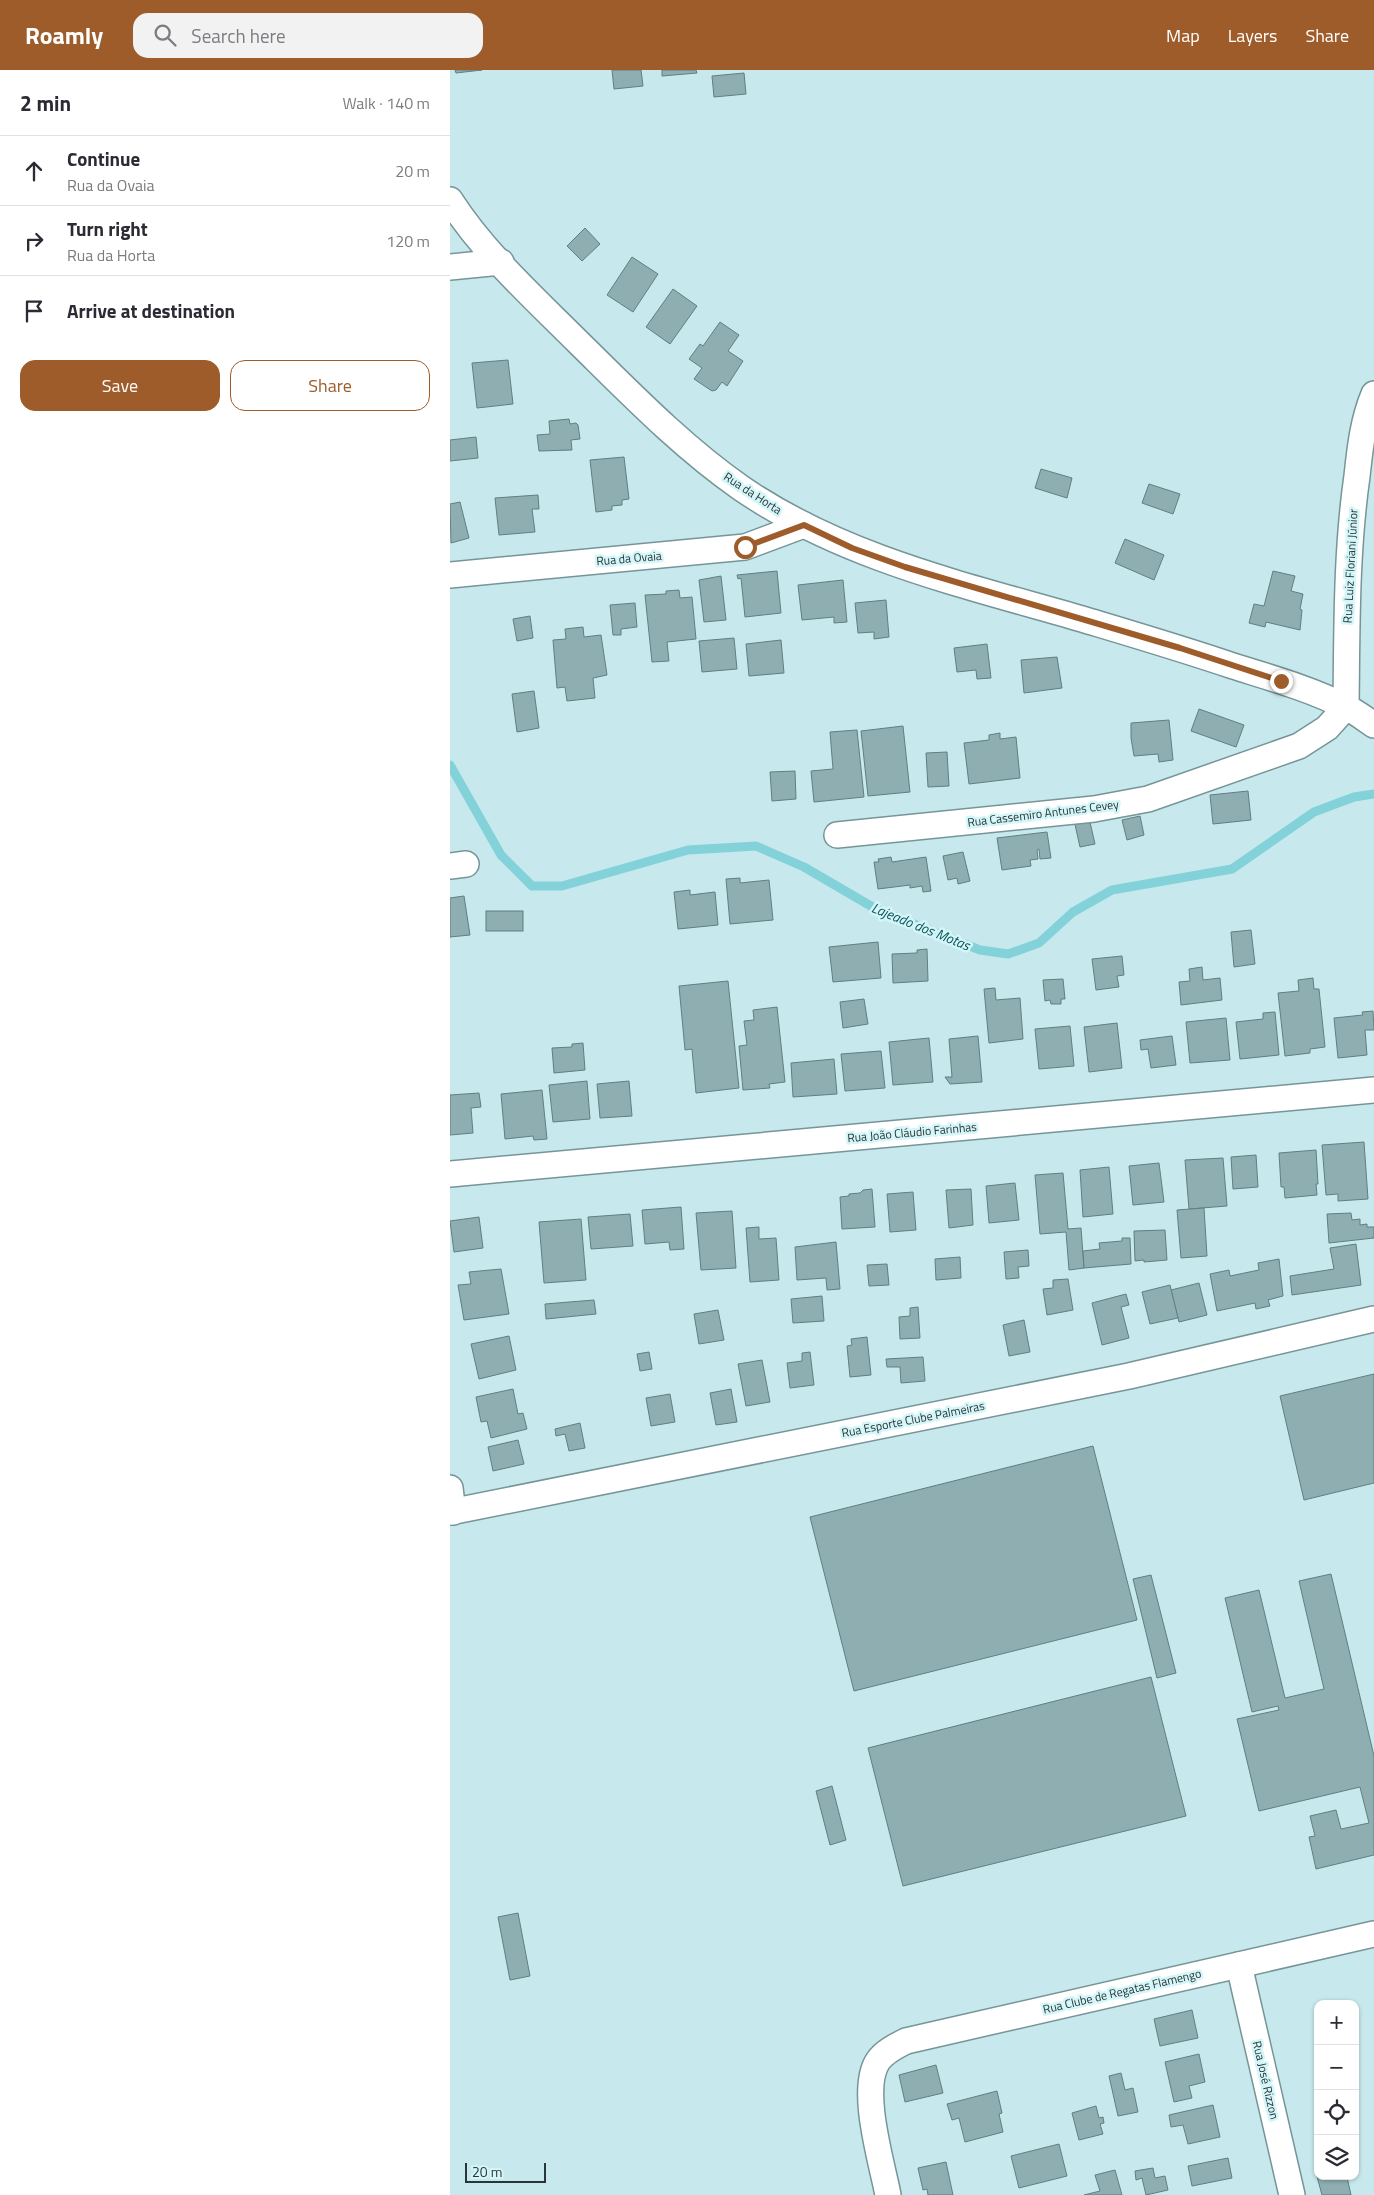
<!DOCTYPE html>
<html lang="en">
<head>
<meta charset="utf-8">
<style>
	body { margin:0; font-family:"Titillium Web",sans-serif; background:#f2f2f3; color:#2b2b33 }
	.controls { position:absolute; right:15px; bottom:15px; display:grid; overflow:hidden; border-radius:10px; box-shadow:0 1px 4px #0004 }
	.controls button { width:45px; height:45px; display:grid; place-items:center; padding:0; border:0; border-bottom:1px solid #e1e1e2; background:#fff; color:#2b2b33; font:25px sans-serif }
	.scale { position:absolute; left:15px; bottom:12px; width:81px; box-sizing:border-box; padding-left:5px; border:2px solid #293637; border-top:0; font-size:14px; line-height:18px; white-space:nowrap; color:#293637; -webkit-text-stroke:4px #d4f6f9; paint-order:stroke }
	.stop { position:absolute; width:15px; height:15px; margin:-11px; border:4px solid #9e5c2a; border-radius:50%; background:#fff }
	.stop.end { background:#9e5c2a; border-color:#fff; box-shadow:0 1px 5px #0008 }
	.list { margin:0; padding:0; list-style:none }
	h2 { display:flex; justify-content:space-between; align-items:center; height:65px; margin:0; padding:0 20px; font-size:21px }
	h2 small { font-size:16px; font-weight:400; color:#7c7c81 }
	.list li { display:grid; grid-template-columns:32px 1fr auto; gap:15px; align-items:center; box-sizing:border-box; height:70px; padding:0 20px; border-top:1px solid #e1e1e2 }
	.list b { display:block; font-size:19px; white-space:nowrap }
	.list p { margin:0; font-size:16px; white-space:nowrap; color:#7c7c81 }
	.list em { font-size:16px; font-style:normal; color:#7c7c81 }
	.actions { display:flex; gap:10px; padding:15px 20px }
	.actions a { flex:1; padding:11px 0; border:1px solid #9e5c2a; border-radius:15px; text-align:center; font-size:18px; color:#9e5c2a }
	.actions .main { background:#9e5c2a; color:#fff }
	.icon { flex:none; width:28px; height:28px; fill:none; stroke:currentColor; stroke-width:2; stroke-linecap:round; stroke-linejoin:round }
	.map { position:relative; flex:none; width:924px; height:2125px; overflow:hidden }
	header { display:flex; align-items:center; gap:30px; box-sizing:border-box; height:70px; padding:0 25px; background:#9e5c2a; color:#fff }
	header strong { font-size:24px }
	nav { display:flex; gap:28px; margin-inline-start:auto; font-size:18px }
	.search { width:350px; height:45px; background:#f2f2f3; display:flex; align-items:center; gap:12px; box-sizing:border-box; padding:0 18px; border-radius:15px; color:#7c7c81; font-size:19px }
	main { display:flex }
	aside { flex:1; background:#fff }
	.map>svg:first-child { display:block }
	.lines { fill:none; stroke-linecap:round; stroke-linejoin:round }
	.stream { stroke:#83d1d9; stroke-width:9 }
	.building { fill:#8eaeb1; stroke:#607f82 }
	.minor-casing { stroke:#769598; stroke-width:28 }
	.minor { stroke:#fff; stroke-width:25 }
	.route { stroke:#9e5c2a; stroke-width:6 }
	.labels { text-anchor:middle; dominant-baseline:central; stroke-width:5; stroke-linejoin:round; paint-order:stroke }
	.street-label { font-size:12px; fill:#293637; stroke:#d4f6f9 }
	.water-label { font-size:14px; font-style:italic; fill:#0e545a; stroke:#d4f6f9 }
</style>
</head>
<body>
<header>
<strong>Roamly</strong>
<div class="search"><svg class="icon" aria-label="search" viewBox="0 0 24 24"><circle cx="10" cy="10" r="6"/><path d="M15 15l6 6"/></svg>Search here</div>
<nav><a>Map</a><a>Layers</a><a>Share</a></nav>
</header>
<main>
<aside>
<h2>2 min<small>Walk · 140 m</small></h2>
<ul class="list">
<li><svg class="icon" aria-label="ahead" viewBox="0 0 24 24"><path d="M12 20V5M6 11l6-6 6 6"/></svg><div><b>Continue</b><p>Rua da Ovaia</p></div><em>20 m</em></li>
<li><svg class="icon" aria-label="right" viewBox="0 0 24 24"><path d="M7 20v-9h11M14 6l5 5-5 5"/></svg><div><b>Turn right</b><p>Rua da Horta</p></div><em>120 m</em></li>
<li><svg class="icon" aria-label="arrive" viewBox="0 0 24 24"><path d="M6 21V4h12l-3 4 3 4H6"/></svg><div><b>Arrive at destination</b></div></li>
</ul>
<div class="actions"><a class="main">Save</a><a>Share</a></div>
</aside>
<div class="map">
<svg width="924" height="2125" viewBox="0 0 924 2125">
	<rect width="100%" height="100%" fill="#c7e8ec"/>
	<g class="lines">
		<path class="stream" d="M 0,695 L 51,785 L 82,816 L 112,816 L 238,780 L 306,776 L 354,797 L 426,839 L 530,880 L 558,884 L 589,873 L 623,842 L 662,820 L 782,799 L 864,742 L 904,727 L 924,724"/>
	</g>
	<g class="building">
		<path d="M 5,0 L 32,0 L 6,3 Z"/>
		<path d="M 162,0 L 191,0 L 193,16 L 164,19 Z"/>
		<path d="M 212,0 L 246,0 L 247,3 L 212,6 Z"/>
		<path d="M 294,3 L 296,24 L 264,27 L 262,6 Z"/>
		<path d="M 135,158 L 150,174 L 132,191 L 117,176 Z"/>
		<path d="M 182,187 L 208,204 L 183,242 L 157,225 Z"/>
		<path d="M 223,219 L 247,236 L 220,274 L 196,257 Z"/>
		<path d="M 270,252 L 289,265 L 278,281 L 293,291 L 277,316 L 272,312 L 266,320 L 262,321 L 244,309 L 252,298 L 239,289 L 250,274 L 253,276 Z"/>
		<path d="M 58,290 L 63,334 L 27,338 L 22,293 Z"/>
		<path d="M 119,349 L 120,354 L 126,353 L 128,355 L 130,369 L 121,370 L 122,380 L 89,381 L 87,365 L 100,364 L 99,351 Z"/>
		<path d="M 26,367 L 28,388 L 0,391 L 0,370 Z"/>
		<path d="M 174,387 L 179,429 L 172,430 L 172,435 L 162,436 L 162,440 L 146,442 L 140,390 Z"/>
		<path d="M 591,399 L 622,408 L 617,428 L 585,418 Z"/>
		<path d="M 699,414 L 730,424 L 723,444 L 692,433 Z"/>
		<path d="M 88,425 L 89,439 L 82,439 L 85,462 L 49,465 L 45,428 Z"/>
		<path d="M 10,432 L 19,468 L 1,473 L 0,434 Z"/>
		<path d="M 675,469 L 714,485 L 704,510 L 665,493 Z"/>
		<path d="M 327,501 L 331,543 L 295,547 L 291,508 L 288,509 L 287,505 Z"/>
		<path d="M 823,501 L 845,506 L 841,521 L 853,524 L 850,539 L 852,540 L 850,560 L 816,552 L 815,557 L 799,553 L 804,534 L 814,536 Z"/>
		<path d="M 271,506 L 276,550 L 254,552 L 249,510 Z"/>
		<path d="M 393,510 L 397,552 L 384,553 L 384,547 L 352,550 L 348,515 Z"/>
		<path d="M 229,520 L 230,528 L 242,527 L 246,569 L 217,572 L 219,591 L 202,592 L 195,525 L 216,524 L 216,521 Z"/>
		<path d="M 436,530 L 439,567 L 424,569 L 424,562 L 408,563 L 405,533 Z"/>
		<path d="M 185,533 L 187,557 L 171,559 L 171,565 L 163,565 L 160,535 Z"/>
		<path d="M 80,546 L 83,568 L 67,571 L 63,549 Z"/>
		<path d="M 133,557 L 134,567 L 151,565 L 157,605 L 143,608 L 145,628 L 117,631 L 115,617 L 107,618 L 103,570 L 116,569 L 115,559 Z"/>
		<path d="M 284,568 L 287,599 L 252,602 L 249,571 Z"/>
		<path d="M 331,570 L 334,603 L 299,606 L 296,574 Z"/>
		<path d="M 537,574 L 541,608 L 527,609 L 526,600 L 507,602 L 504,578 Z"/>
		<path d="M 607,587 L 612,618 L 574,623 L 571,590 Z"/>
		<path d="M 84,621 L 89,658 L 67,662 L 62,624 Z"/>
		<path d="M 749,639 L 794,655 L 786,677 L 741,661 Z"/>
		<path d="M 719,650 L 723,690 L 709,692 L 708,684 L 684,686 L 681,668 L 681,653 Z"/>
		<path d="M 453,656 L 460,722 L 418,726 L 411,661 Z"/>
		<path d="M 407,660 L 414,727 L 364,732 L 361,701 L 383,699 L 380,662 Z"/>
		<path d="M 550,663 L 550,669 L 566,667 L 570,708 L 519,714 L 514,673 L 539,670 L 539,665 Z"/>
		<path d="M 497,682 L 499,716 L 478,717 L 476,683 Z"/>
		<path d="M 345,701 L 346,729 L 322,731 L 320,702 Z"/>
		<path d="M 798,721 L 801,750 L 763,754 L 760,725 Z"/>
		<path d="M 690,746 L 694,765 L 677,770 L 672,750 Z"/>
		<path d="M 639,748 L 645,774 L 630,777 L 624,750 Z"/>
		<path d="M 597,762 L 601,788 L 590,789 L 589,779 L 587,780 L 588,789 L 580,790 L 581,796 L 552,800 L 547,768 Z"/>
		<path d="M 513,782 L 520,811 L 508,814 L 507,808 L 498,810 L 493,786 Z"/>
		<path d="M 441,787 L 442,792 L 476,787 L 481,821 L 473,822 L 472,816 L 460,818 L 460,815 L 428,819 L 424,792 L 429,792 L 428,789 Z"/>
		<path d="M 290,808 L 290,813 L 319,810 L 323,850 L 280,854 L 276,809 Z"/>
		<path d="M 240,820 L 240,825 L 265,822 L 268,855 L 228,859 L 224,822 Z"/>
		<path d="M 14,826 L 20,865 L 0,867 L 0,828 Z"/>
		<rect x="36" y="841" width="37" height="20"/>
		<path d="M 801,860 L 805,894 L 784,897 L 781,862 Z"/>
		<path d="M 428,872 L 431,908 L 383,912 L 379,877 Z"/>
		<path d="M 477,879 L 478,911 L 443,913 L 442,884 L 467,883 L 467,880 Z"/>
		<path d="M 672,886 L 674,905 L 667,906 L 669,917 L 646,920 L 642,889 Z"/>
		<path d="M 752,897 L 753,910 L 770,908 L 772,930 L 731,935 L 729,912 L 740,911 L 739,899 Z"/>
		<path d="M 863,908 L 864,919 L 869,919 L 875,977 L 860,979 L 860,983 L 835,986 L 828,923 L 849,921 L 848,910 Z"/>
		<path d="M 613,909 L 615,929 L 611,929 L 611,934 L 601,934 L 600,930 L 595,931 L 593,910 Z"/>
		<path d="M 278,911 L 289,1018 L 246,1023 L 242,979 L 235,980 L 229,916 Z"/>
		<path d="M 545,918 L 546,930 L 570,928 L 573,969 L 539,973 L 534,919 Z"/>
		<path d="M 414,929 L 418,954 L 393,958 L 390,932 Z"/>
		<path d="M 327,937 L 335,1012 L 319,1014 L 320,1018 L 293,1020 L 289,976 L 297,975 L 294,951 L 304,950 L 303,940 Z"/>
		<path d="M 923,941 L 924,960 L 915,960 L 917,985 L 888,988 L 884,948 L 913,945 L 912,942 Z"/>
		<path d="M 825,942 L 829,985 L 790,989 L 786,952 L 813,949 L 813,943 Z"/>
		<path d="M 776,948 L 780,990 L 740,993 L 736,952 Z"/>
		<path d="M 667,953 L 672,998 L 639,1002 L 634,957 Z"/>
		<path d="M 620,956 L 624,996 L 589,999 L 585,959 Z"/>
		<path d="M 528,966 L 532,1012 L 500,1014 L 495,1007 L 502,1007 L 499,969 Z"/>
		<path d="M 722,966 L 726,995 L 701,998 L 698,979 L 691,980 L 690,970 Z"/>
		<path d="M 479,968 L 483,1012 L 443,1015 L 439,972 Z"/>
		<path d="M 133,973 L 135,1000 L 104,1003 L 102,978 L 122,977 L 122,974 Z"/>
		<path d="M 431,981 L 435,1018 L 395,1021 L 391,984 Z"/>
		<path d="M 384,989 L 387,1024 L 343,1027 L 341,993 Z"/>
		<path d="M 137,1011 L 140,1049 L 103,1052 L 99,1015 Z"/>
		<path d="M 179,1011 L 182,1046 L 150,1048 L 147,1014 Z"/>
		<path d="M 92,1020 L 97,1069 L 84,1070 L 83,1066 L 55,1069 L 51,1024 Z"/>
		<path d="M 29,1023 L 31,1037 L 21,1038 L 23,1063 L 0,1065 L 0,1025 Z"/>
		<path d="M 914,1072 L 918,1129 L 888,1131 L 888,1124 L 876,1125 L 872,1075 Z"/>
		<path d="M 866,1080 L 868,1114 L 866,1114 L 867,1125 L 835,1128 L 834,1117 L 831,1117 L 829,1083 Z"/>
		<path d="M 806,1085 L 808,1117 L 783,1119 L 781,1087 Z"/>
		<path d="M 773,1088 L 777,1136 L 739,1139 L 735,1090 Z"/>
		<path d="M 709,1093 L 714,1132 L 683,1135 L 679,1096 Z"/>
		<path d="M 659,1097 L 663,1144 L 633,1147 L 630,1100 Z"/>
		<path d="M 613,1103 L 618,1159 L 631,1158 L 634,1198 L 619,1200 L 616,1162 L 590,1164 L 585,1105 Z"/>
		<path d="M 565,1113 L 569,1150 L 539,1153 L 536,1116 Z"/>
		<path d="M 422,1119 L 425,1157 L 392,1159 L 390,1127 L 399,1126 L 399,1124 L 410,1123 L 413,1120 Z"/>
		<path d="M 521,1119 L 523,1155 L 499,1158 L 496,1120 Z"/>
		<path d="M 463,1122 L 466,1160 L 440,1162 L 437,1124 Z"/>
		<path d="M 231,1137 L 234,1179 L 220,1180 L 219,1172 L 195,1174 L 192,1140 Z"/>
		<path d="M 754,1138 L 757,1186 L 731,1188 L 727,1140 Z"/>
		<path d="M 282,1141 L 286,1198 L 251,1200 L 246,1143 Z"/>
		<path d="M 901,1143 L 902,1150 L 910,1149 L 910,1155 L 917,1154 L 917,1157 L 924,1157 L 924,1168 L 879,1173 L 877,1144 Z"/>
		<path d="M 180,1144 L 183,1176 L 141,1179 L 138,1147 Z"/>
		<path d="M 29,1147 L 33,1178 L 4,1182 L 0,1151 Z"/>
		<path d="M 131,1149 L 136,1210 L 94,1213 L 89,1152 Z"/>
		<path d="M 309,1157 L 309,1169 L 326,1168 L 329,1210 L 300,1212 L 296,1158 Z"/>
		<path d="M 715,1160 L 717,1190 L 694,1192 L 694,1190 L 685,1191 L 684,1161 Z"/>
		<path d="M 672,1168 L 680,1168 L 681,1194 L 634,1198 L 633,1181 L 650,1179 L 649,1173 L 672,1171 Z"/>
		<path d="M 386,1172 L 390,1219 L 377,1220 L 376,1208 L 347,1210 L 345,1177 Z"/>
		<path d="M 906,1174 L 911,1215 L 842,1225 L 840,1206 L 884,1199 L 880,1178 Z"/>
		<path d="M 578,1180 L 579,1196 L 568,1197 L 569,1208 L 556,1209 L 554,1182 Z"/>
		<path d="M 510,1187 L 511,1208 L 486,1210 L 485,1189 Z"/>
		<path d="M 829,1189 L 833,1226 L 818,1230 L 820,1236 L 806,1239 L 805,1233 L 767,1241 L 760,1204 L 779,1200 L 780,1206 L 809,1200 L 808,1193 Z"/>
		<path d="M 437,1194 L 439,1215 L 419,1216 L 417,1195 Z"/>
		<path d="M 51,1199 L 59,1244 L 14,1250 L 8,1215 L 21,1214 L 19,1202 Z"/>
		<path d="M 618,1209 L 623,1240 L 597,1245 L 593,1219 L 603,1218 L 603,1210 Z"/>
		<path d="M 749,1213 L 757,1245 L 729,1252 L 721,1220 Z"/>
		<path d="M 720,1215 L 728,1248 L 700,1254 L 692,1222 Z"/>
		<path d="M 676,1224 L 679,1235 L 671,1237 L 679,1268 L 652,1275 L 642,1233 Z"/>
		<path d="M 372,1226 L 374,1251 L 343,1253 L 341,1229 Z"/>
		<path d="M 144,1230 L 146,1244 L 96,1249 L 95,1234 Z"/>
		<path d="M 468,1237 L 470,1268 L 450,1269 L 449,1247 L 460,1246 L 460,1238 Z"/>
		<path d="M 268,1240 L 274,1270 L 249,1274 L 244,1244 Z"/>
		<path d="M 574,1250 L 580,1282 L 559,1286 L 553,1255 Z"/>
		<path d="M 59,1266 L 66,1300 L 29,1309 L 21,1274 Z"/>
		<path d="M 417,1267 L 421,1305 L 400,1307 L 397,1276 L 402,1275 L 401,1269 Z"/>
		<path d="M 199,1282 L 202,1299 L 190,1301 L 187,1284 Z"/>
		<path d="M 360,1282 L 364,1315 L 340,1318 L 337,1293 L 352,1291 L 352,1283 Z"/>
		<path d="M 473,1287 L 475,1311 L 451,1313 L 450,1297 L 437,1297 L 436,1289 Z"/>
		<path d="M 312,1290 L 320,1332 L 296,1336 L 288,1294 Z"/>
		<path d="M 924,1304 L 924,1413 L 854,1430 L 830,1326 Z"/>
		<path d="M 63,1319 L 68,1344 L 73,1343 L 77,1359 L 41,1368 L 37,1351 L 31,1352 L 26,1327 Z"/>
		<path d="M 281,1319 L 287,1352 L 266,1355 L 260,1323 Z"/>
		<path d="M 220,1324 L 225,1352 L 201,1356 L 196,1328 Z"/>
		<path d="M 130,1353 L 135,1378 L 119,1381 L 115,1364 L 106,1366 L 105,1359 Z"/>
		<path d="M 68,1370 L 74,1394 L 43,1401 L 38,1377 Z"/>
		<path d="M 643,1376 L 687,1550 L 404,1621 L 360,1447 Z"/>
		<path d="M 881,1504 L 924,1686 L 924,1785 L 866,1799 L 859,1767 L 865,1766 L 860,1746 L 886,1740 L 891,1759 L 919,1753 L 910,1717 L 809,1741 L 787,1649 L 829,1640 L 828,1636 L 802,1642 L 775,1528 L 809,1520 L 835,1628 L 874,1619 L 849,1511 Z"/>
		<path d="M 701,1505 L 726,1603 L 707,1608 L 683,1509 Z"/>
		<path d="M 701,1607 L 736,1746 L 453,1816 L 418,1678 Z"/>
		<path d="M 382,1716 L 396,1770 L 380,1775 L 366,1721 Z"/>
		<path d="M 68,1843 L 80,1906 L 60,1910 L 48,1847 Z"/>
		<path d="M 742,1940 L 748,1968 L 710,1976 L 704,1949 Z"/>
		<path d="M 749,1984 L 755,2012 L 739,2016 L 742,2028 L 724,2032 L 715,1992 Z"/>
		<path d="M 486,1995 L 493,2023 L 455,2032 L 449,2005 Z"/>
		<path d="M 671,2003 L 675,2020 L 683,2018 L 688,2042 L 668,2046 L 659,2006 Z"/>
		<path d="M 547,2021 L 552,2043 L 549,2044 L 553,2062 L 515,2072 L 509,2048 L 502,2050 L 497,2034 Z"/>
		<path d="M 763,2035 L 770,2067 L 738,2074 L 733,2055 L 721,2057 L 719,2045 Z"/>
		<path d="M 646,2036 L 649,2048 L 653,2047 L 654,2053 L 650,2054 L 653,2064 L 629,2070 L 622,2043 Z"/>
		<path d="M 609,2074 L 617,2106 L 569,2118 L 561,2086 Z"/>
		<path d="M 778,2088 L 782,2108 L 742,2116 L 738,2096 Z"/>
		<path d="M 496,2092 L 503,2125 L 478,2125 L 477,2119 L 473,2120 L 468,2098 Z"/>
		<path d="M 703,2098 L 705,2108 L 715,2106 L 718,2120 L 696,2125 L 692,2108 L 686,2110 L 685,2101 Z"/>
		<path d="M 665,2100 L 672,2125 L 634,2125 L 650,2121 L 645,2105 Z"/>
		<path d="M 866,2103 L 868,2106 L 900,2106 L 897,2107 L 901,2125 L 872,2125 Z"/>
	</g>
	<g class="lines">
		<g class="minor-casing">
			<g id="minor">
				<path d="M 0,130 C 34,183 84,228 128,272 C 180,323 231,376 291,418 C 393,488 515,515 632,549 C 682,564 733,579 783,596 C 821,608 861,619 896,637 C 906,642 915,649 924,655"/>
				<path d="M 0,197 L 51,192"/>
				<path d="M 0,505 L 295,477 L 354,455"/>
				<path d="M 896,637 C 897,560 896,483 907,406 C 910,378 913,350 924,324"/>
				<path d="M 387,765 L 644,739 L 698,729 L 849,676 L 877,658 L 896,637"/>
				<path d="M 0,796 L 16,794"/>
				<path d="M 0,1104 L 924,1020"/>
				<path d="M 0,1418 L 3,1442"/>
				<path d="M 0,1442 L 679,1306 L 924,1249"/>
				<path d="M 789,1895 L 842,2125"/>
				<path d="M 438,2125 C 432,2093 409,2019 428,1991 C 434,1982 446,1976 456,1971 L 924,1864"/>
			</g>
		</g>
		<use href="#minor" class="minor"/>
	</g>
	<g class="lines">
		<path class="route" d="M 295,477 L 354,455 L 402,478 L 455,497 L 730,578 L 831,611"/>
	</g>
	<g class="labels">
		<g class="street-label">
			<text transform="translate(303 423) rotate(33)">Rua da Horta</text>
			<text transform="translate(179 488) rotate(-5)">Rua da Ovaia</text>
			<text transform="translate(900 496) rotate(-87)">Rua Luiz Floriani Júnior</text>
			<text transform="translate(593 743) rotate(-7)">Rua Cassemiro Antunes Cevey</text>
			<text transform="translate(462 1062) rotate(-5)">Rua João Cláudio Farinhas</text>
			<text transform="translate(463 1349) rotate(-11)">Rua Esporte Clube Palmeiras</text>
			<text transform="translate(672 1921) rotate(-13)">Rua Clube de Regatas Flamengo</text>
			<text transform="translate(816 2010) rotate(77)">Rua José Rizzon</text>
		</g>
		<g class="water-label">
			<text transform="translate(471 856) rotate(22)">Lajeado dos Motas</text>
		</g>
	</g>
</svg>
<div class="controls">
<button>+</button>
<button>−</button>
<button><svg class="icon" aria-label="locate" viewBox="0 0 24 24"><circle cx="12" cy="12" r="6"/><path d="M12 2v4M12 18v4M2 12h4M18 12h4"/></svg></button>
<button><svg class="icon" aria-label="layers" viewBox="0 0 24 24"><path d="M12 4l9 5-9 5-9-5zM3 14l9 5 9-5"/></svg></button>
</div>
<div class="scale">20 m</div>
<div class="stop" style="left:295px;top:477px"></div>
<div class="stop end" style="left:831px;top:611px"></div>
</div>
</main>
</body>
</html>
